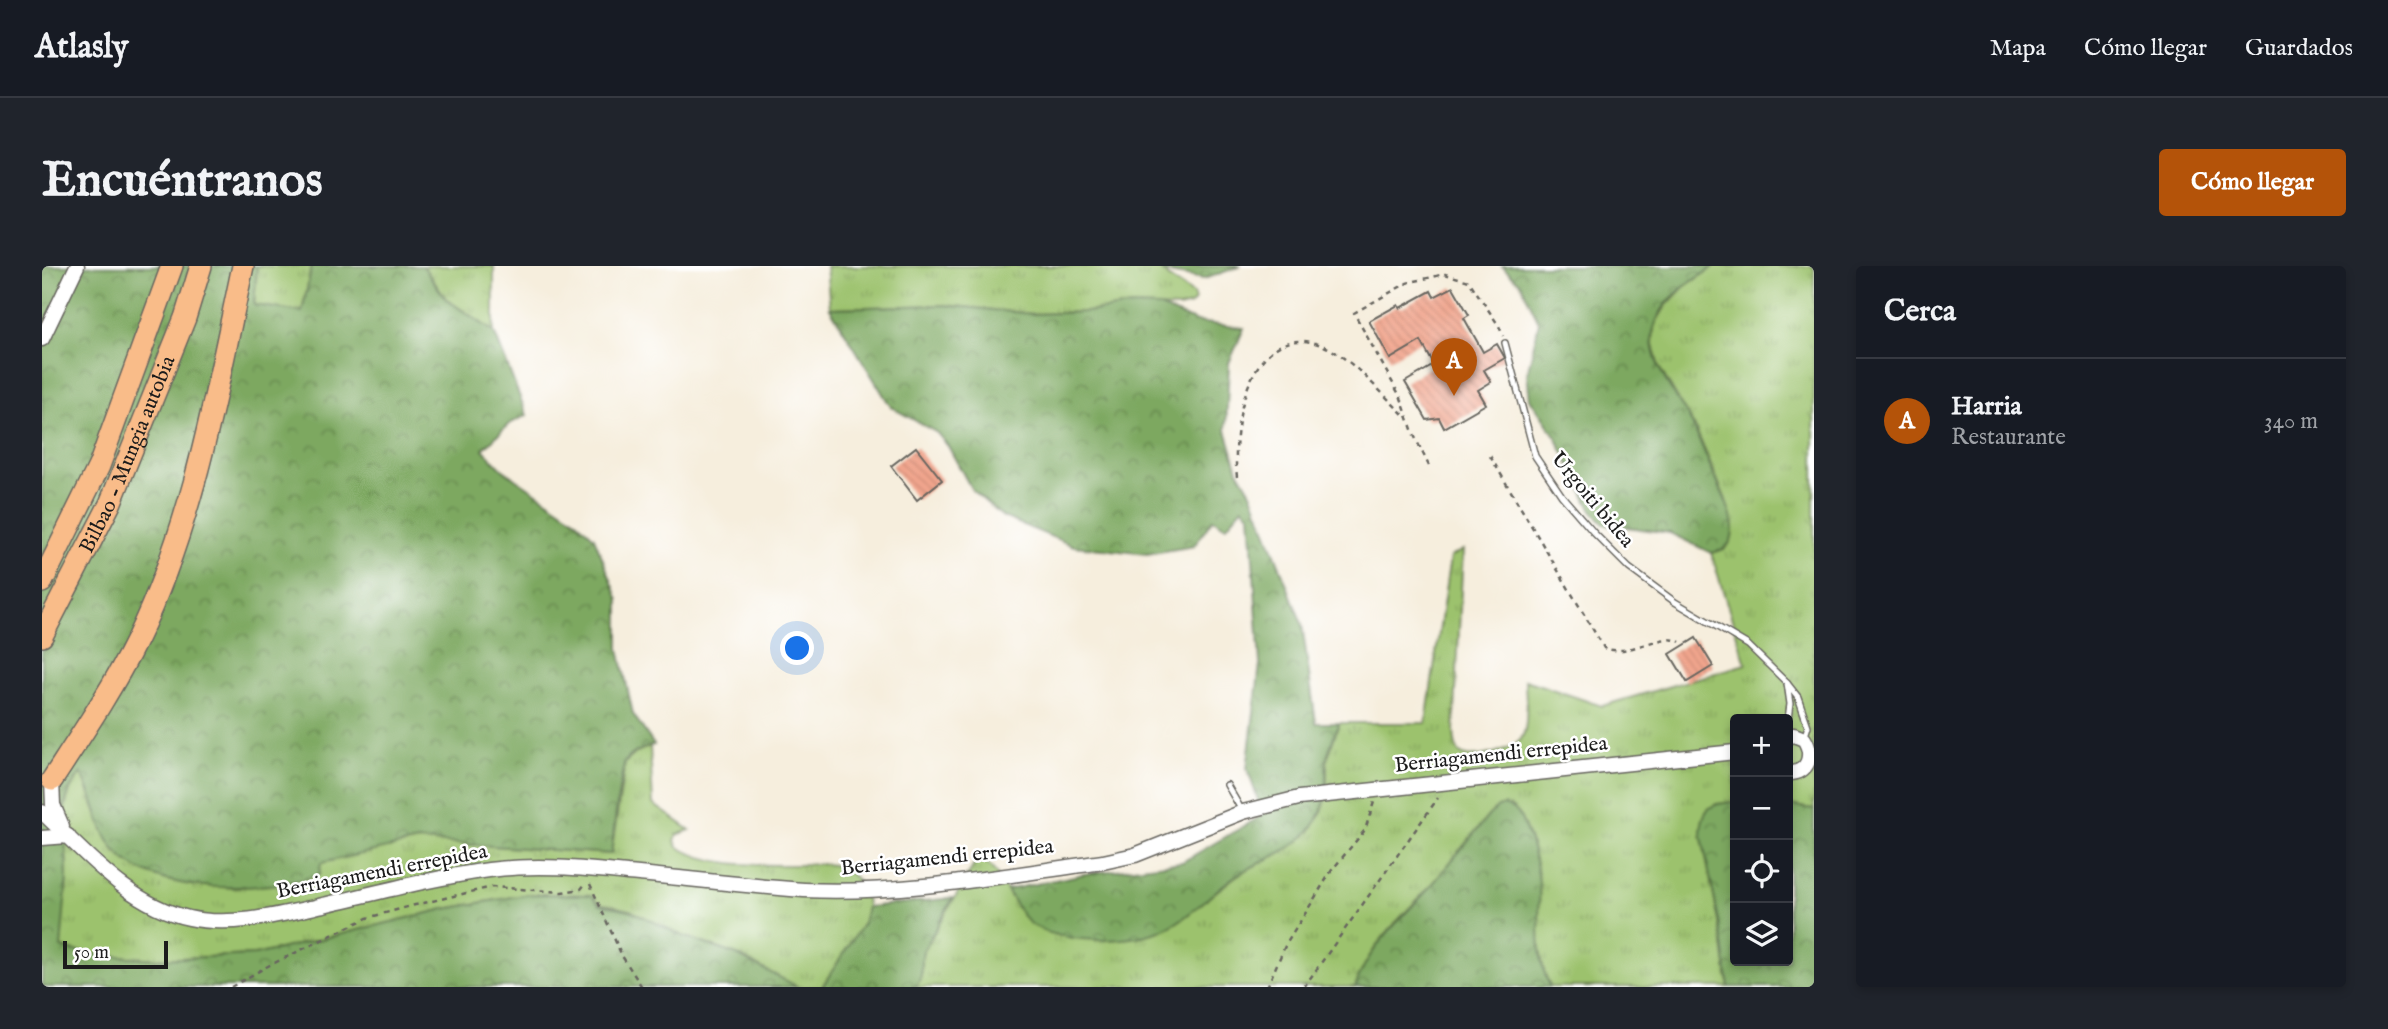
<!DOCTYPE html>
<html lang="es">
<head>
<meta charset="utf-8">
<style>
	body { margin:0; font-family:"IM FELL English",serif; background:#20242c; color:#f1f3f6 }
	.controls { position:absolute; right:21px; bottom:21px; display:grid; overflow:hidden; border-radius:7px; box-shadow:0 4px 10px #0003 }
	.controls button { width:63px; height:63px; display:grid; place-items:center; padding:0; border:0; border-bottom:2px solid #363941; background:#171b24; color:#f1f3f6; font:35px sans-serif }
	.scale { position:absolute; left:21px; bottom:18px; width:105px; box-sizing:border-box; padding-left:7px; border:4px solid #1c1c1c; border-top:0; font-size:19px; line-height:24px; white-space:nowrap; color:#1c1c1c; -webkit-text-stroke:5px #fff; paint-order:stroke }
	.you { position:absolute; left:756px; top:383px; width:24px; height:24px; margin:-18px; border:5px solid #fff; border-radius:50%; background:#1a73e8; box-shadow:0 0 0 10px #1a73e833 }
	.badge { display:grid; place-items:center; width:46px; height:46px; border-radius:50%; background:#b45309; color:#fff; font-size:23px; font-weight:700 }
	.pin { position:absolute; translate:-50% -58px; filter:drop-shadow(0 2px 4px #0008) }
	.pin::after { content:''; position:absolute; top:37px; width:24px; height:21px; background:inherit; clip-path:polygon(0 0,100% 0,50% 100%) }
	.list { margin:0; padding:0; list-style:none }
	h2 { display:flex; justify-content:space-between; align-items:center; height:91px; margin:0; padding:0 28px; font-size:30px }
	h2 small { font-size:23px; font-weight:400; color:#9ea1a6 }
	.list li { display:grid; grid-template-columns:46px 1fr auto; gap:21px; align-items:center; box-sizing:border-box; height:126px; padding:0 28px; border-top:2px solid #363941 }
	.list b { display:block; font-size:26px; white-space:nowrap }
	.list p { margin:0; font-size:23px; white-space:nowrap; color:#9ea1a6 }
	.list em { font-size:23px; font-style:normal; color:#9ea1a6 }
	.icon { flex:none; width:38px; height:38px; fill:none; stroke:currentColor; stroke-width:2; stroke-linecap:round; stroke-linejoin:round }
	.map { position:relative; flex:none; width:1772px; height:721px; overflow:hidden; border-radius:7px }
	header { display:flex; align-items:center; gap:42px; box-sizing:border-box; height:98px; padding:0 35px; background:#171b24; border-bottom:2px solid #363941 }
	header strong { font-size:33px }
	nav { display:flex; gap:38px; margin-inline-start:auto; font-size:24px }
	.intro { display:flex; align-items:center; justify-content:space-between; box-sizing:border-box; height:168px; padding:0 42px }
	h1 { margin:0; font-size:49px }
	.button { padding:18px 32px; border-radius:7px; background:#b45309; color:#fff; font-size:24px; font-weight:700 }
	main { display:flex; gap:42px; padding:0 42px }
	aside { flex:1; background:#171b24; border-radius:7px; box-shadow:0 4px 10px #0003 }
	.map>svg:first-child { display:block }
	.grass { fill:url(#grass-tufts); stroke:#5c6f44; stroke-width:2 }
	.forest { fill:url(#forest-crowns); stroke:#4c623e; stroke-width:2 }
	.building { fill:url(#building-back-hatch) }
	.lines { fill:none; stroke-linecap:round; stroke-linejoin:round }
	.service-casing { stroke:#686660; stroke-width:8 }
	.tertiary-casing { stroke:#686660; stroke-width:17 }
	.motorway-casing { stroke:#686660; stroke-width:24 }
	.path { stroke:#686660; stroke-width:2.5; stroke-dasharray:5 5; stroke-linecap:butt }
	.service { stroke:#fff; stroke-width:5 }
	.tertiary { stroke:#fff; stroke-width:14 }
	.motorway { stroke:#f9bc89; stroke-width:21 }
	.labels { text-anchor:middle; dominant-baseline:central; stroke-width:5; stroke-linejoin:round; paint-order:stroke }
	.street-label { font-size:21px; fill:#1c1c1c; stroke:#fff }
</style>
</head>
<body>
<header>
<strong>Atlasly</strong>
<nav><a>Mapa</a><a>Cómo llegar</a><a>Guardados</a></nav>
</header>
<div class="intro"><h1>Encuéntranos</h1><a class="button">Cómo llegar</a></div>
<main>
<div class="map">
<svg width="1772" height="721" viewBox="0 0 1772 721">
	<defs>
		<pattern id="grass-tufts" width="24" height="20" patternUnits="userSpaceOnUse" patternTransform="scale(1.75)"><rect width="24" height="20" fill="#9cc26d"/><path d="M3 7l-1-3M5 7V3M7 7l1-3M15 17l-1-3M17 17v-4M19 17l1-3" fill="none" stroke="#86a65e"/></pattern>
		<pattern id="forest-crowns" width="20" height="18" patternUnits="userSpaceOnUse" patternTransform="scale(1.75)"><rect width="20" height="18" fill="#7da860"/><path d="M2 6a3 3 0 1 1 6 0M12 15a3 3 0 1 1 6 0" fill="none" stroke="#66884e"/></pattern>
		<pattern id="building-back-hatch" width="6" height="6" patternUnits="userSpaceOnUse" patternTransform="scale(1.75)"><rect width="6" height="6" fill="#f1a58d"/><path d="M-1 5l2 2M0 0l6 6M5-1l2 2" fill="none" stroke="#ce8d79"/></pattern>
	</defs>
	<rect width="100%" height="100%" fill="#fff"/>
	<filter id="ink" filterUnits="userSpaceOnUse"><feTurbulence type="fractalNoise" baseFrequency=".0143" numOctaves="2"/><feDisplacementMap in="SourceGraphic" scale="14" xChannelSelector="R" yChannelSelector="G"/><feConvolveMatrix kernelMatrix="1 2 1 2 8 2 1 2 1" color-interpolation-filters="sRGB"/></filter>
	<filter id="wash" filterUnits="userSpaceOnUse"><feTurbulence type="fractalNoise" baseFrequency=".00686" numOctaves="4" result="noise"/><feDisplacementMap in="SourceGraphic" scale="28" xChannelSelector="R" yChannelSelector="G"/><feGaussianBlur stdDeviation="1.57" result="paint"/><feColorMatrix in="noise" values="0 0 0 0 0 0 0 0 0 0 0 0 0 0 0 0 0 1.4 0 .05"/><feComposite in="paint" operator="in"/></filter>
	<g filter="url(#wash)">
		<rect width="100%" height="100%" fill="#f6eedd"/>
		<g class="grass">
			<path d="M 215,0 L 270,0 L 260,46 L 212,39 Z"/>
			<path d="M 381,0 L 452,0 L 452,66 L 404,33 Z"/>
			<path d="M 784,0 L 1117,0 L 1127,12 L 1151,28 L 1153,34 L 1149,39 L 1137,42 L 1090,40 L 1044,46 L 991,48 L 902,39 L 788,42 Z"/>
			<path d="M 1674,0 L 1772,0 L 1772,543 L 1746,539 L 1746,453 L 1693,453 L 1693,536 L 1674,538 L 1660,559 L 1659,567 L 1680,670 L 1687,721 L 1508,721 C 1485,671 1507,615 1483,562 C 1479,553 1476,545 1468,540 C 1442,566 1417,592 1391,618 C 1361,649 1327,679 1313,721 L 873,721 C 883,711 878,698 881,685 L 938,589 L 954,607 L 980,649 L 1010,668 L 1027,671 L 1066,673 L 1089,672 L 1115,666 L 1134,657 L 1194,610 L 1268,565 L 1280,546 L 1285,522 L 1285,494 L 1297,457 L 1384,457 L 1408,291 L 1421,284 L 1412,466 C 1413,473 1412,482 1418,487 C 1429,496 1471,484 1479,473 C 1488,461 1483,428 1483,414 L 1560,440 L 1704,398 L 1669,287 L 1682,283 L 1687,278 L 1684,234 L 1655,166 L 1617,101 L 1611,79 L 1612,60 L 1624,40 L 1643,20 Z"/>
			<path d="M 608,480 L 611,538 L 648,564 L 635,569 L 633,575 L 636,581 C 669,601 715,599 752,599 C 766,599 782,596 795,600 C 816,607 830,631 823,652 C 817,671 791,701 780,721 L 756,721 L 748,718 L 695,689 L 641,670 L 571,639 L 558,638 L 549,629 L 489,628 L 403,643 L 213,689 L 115,693 L 48,688 L 19,682 C 17,658 24,635 25,611 C 26,576 11,536 40,507 L 62,566 L 72,584 L 86,596 L 114,610 L 147,619 L 196,622 L 278,597 L 376,575 L 569,588 L 583,497 L 595,486 Z"/>
		</g>
		<g class="forest">
			<path d="M 0,0 L 215,0 L 212,39 L 260,46 L 270,0 L 381,0 L 404,33 L 452,66 L 485,149 L 467,158 L 441,183 L 460,203 L 533,253 L 552,271 L 577,334 L 577,383 L 591,448 L 612,479 C 603,482 590,486 584,495 C 576,510 572,569 569,588 L 376,575 L 279,597 L 277,609 C 224,626 108,632 71,582 C 55,560 53,530 39,507 L 28,523 L 22,542 L 25,611 L 19,682 L 48,688 L 115,693 L 213,689 L 403,643 L 489,628 L 550,629 L 558,638 L 588,644 L 641,670 L 695,689 L 756,721 L 0,721 Z"/>
			<path d="M 1117,0 L 1199,0 L 1162,13 L 1121,6 Z"/>
			<path d="M 1460,0 L 1674,0 C 1650,15 1622,30 1613,59 C 1608,72 1611,88 1617,101 C 1624,119 1637,134 1647,152 C 1657,171 1664,191 1673,211 C 1683,233 1710,281 1669,287 L 1628,267 L 1562,258 L 1550,245 L 1514,171 L 1488,133 L 1485,108 L 1497,56 L 1479,18 Z"/>
			<path d="M 902,39 L 991,48 L 1044,46 L 1090,40 L 1118,41 L 1155,56 L 1202,62 L 1187,97 L 1184,164 L 1196,204 L 1209,226 L 1260,358 L 1274,457 L 1297,457 C 1293,469 1287,480 1285,493 C 1282,519 1289,534 1272,559 C 1254,586 1218,594 1192,611 C 1172,625 1155,644 1134,657 C 1102,678 1028,680 994,661 C 980,654 973,637 965,624 L 1042,608 L 1140,596 L 1221,549 L 1205,502 L 1218,398 L 1208,249 L 1201,241 L 1184,261 L 1171,253 L 1152,280 L 1105,288 L 1032,280 L 961,251 L 930,224 L 906,180 L 895,167 L 849,141 L 788,42 Z"/>
			<path d="M 1693,536 L 1693,695 L 1746,695 L 1746,539 L 1772,543 L 1772,721 L 1687,721 L 1680,670 L 1659,567 C 1660,541 1669,537 1693,536 Z"/>
			<path d="M 1462,539 L 1472,543 L 1477,548 C 1487,570 1495,593 1497,617 C 1499,652 1492,688 1508,721 L 1313,721 C 1327,679 1360,653 1388,621 C 1408,597 1427,573 1447,549 L 1456,541 Z"/>
			<path d="M 911,632 L 881,685 C 878,698 883,711 873,721 L 780,721 L 821,657 L 825,641 Z"/>
		</g>
		<g id="blocks">
			<g class="building">
				<path d="M 1411,21 L 1427,49 L 1422,52 L 1441,86 L 1455,78 L 1463,92 L 1442,104 L 1449,116 L 1436,124 L 1444,138 L 1402,162 L 1397,152 L 1385,154 L 1363,116 L 1392,99 L 1379,75 L 1348,93 L 1327,55 L 1356,39 L 1358,42 L 1389,25 L 1392,31 Z"/>
				<path d="M 874,181 L 900,214 L 875,234 L 849,200 Z"/>
				<path d="M 1654,372 L 1671,400 L 1645,416 L 1628,388 Z"/>
			</g>
		</g>
	</g>
	<g filter="url(#ink)">
		<use href="#blocks" fill-opacity="0" stroke="#686660" stroke-width="2"/>
		<g class="lines">
			<g class="service-casing">
				<g id="service">
					<path d="M 1463,77 L 1493,190 L 1520,230 L 1552,267 L 1587,302 L 1633,336 L 1706,379 L 1745,417"/>
					<path d="M 1746,453 L 1748,438 L 1745,417 L 1756,431 L 1766,460 L 1762,473"/>
					<path d="M 1185,519 L 1199,543"/>
				</g>
			</g>
			<g class="tertiary-casing">
				<g id="tertiary">
					<path d="M 0,73 L 35,0"/>
					<path d="M 1746,470 L 1752,469 L 1762,473 C 1772,488 1767,508 1746,507"/>
					<path d="M 10,514 L 11,539 L 20,560"/>
					<path d="M 0,546 C 43,586 87,639 147,652 C 187,661 233,650 273,641 C 330,628 389,612 447,604 C 493,598 540,602 585,607 C 644,612 703,620 762,624 C 860,629 964,609 1061,596 L 1093,589 L 1201,546 L 1257,532 L 1693,486"/>
					<path d="M 0,572 L 26,570"/>
				</g>
			</g>
			<g class="motorway-casing">
				<g id="motorway">
					<path d="M 0,316 L 57,200 L 130,0"/>
					<path id="s1" d="M 0,370 L 68,238 L 143,52 L 159,0"/>
					<path d="M 10,514 C 40,468 71,422 95,373 C 152,256 174,126 201,0"/>
				</g>
			</g>
			<g class="path">
				<path d="M 1448,190 L 1562,382 C 1586,392 1619,365 1638,376"/>
				<path d="M 1387,200 L 1372,169 L 1359,132 L 1312,47 L 1365,17 L 1403,8 L 1427,15 L 1457,60 L 1461,70"/>
				<path d="M 1195,211 C 1189,161 1207,50 1282,80 C 1308,91 1343,131 1364,151"/>
				<path d="M 548,618 L 580,690 L 600,721"/>
				<path d="M 189,721 L 224,701 L 325,652 L 369,640 L 450,621 L 520,626 L 539,623 L 544,617"/>
				<path d="M 1225,721 L 1243,680 L 1290,604 L 1323,564 L 1332,536"/>
				<path d="M 1262,721 L 1396,532"/>
			</g>
			<use href="#service" class="service"/>
			<use href="#tertiary" class="tertiary"/>
			<use href="#motorway" class="motorway"/>
		</g>
	</g>
	<g class="labels">
		<g class="street-label">
			<text stroke="none"><textPath href="#s1" startOffset="201">Bilbao - Mungia autobia</textPath></text>
			<text transform="translate(1550 234) rotate(50)">Urgoiti bidea</text>
			<text transform="translate(1459 489) rotate(-6)">Berriagamendi errepidea</text>
			<text transform="translate(905 592) rotate(-6)">Berriagamendi errepidea</text>
			<text transform="translate(340 606) rotate(-11)">Berriagamendi errepidea</text>
		</g>
	</g>
</svg>
<div class="controls">
<button>+</button>
<button>−</button>
<button><svg class="icon" aria-label="locate" viewBox="0 0 24 24"><circle cx="12" cy="12" r="6"/><path d="M12 2v4M12 18v4M2 12h4M18 12h4"/></svg></button>
<button><svg class="icon" aria-label="layers" viewBox="0 0 24 24"><path d="M12 4l9 5-9 5-9-5zM3 14l9 5 9-5"/></svg></button>
</div>
<div class="scale">50 m</div>
<div class="you"></div>
<div class="pin badge" style="left:1412px;top:130px">A</div>
</div>
<aside>
<h2>Cerca<small></small></h2>
<ul class="list">
<li><span class="badge">A</span><div><b>Harria</b><p>Restaurante</p></div><em>340 m</em></li>
</ul>
</aside>
</main>
</body>
</html>
